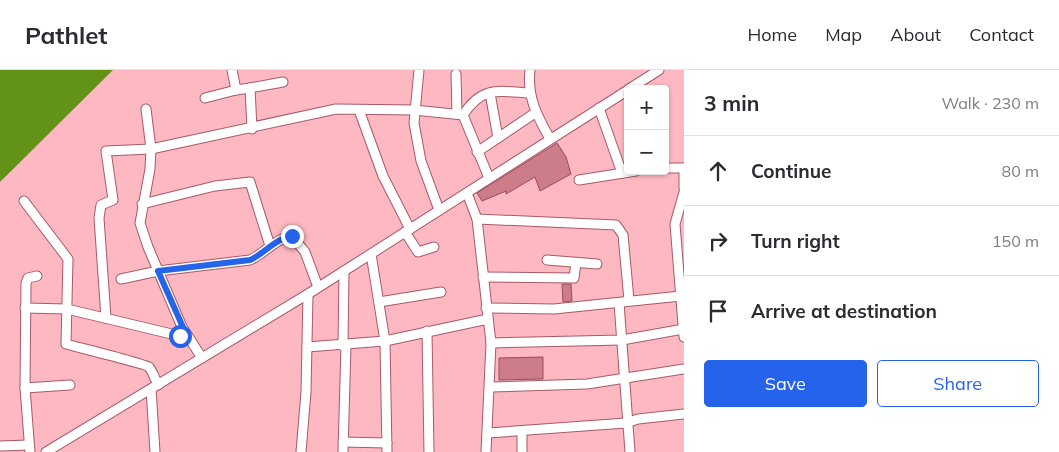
<!DOCTYPE html>
<html lang="en">
<head>
<meta charset="utf-8">
<style>
	body { margin:0; font-family:Mulish,sans-serif; background:#f7f7f7; color:#2b2b33 }
	.controls { position:absolute; right:15px; top:15px; display:grid; overflow:hidden; border-radius:5px; box-shadow:0 1px 4px #0004 }
	.controls button { width:45px; height:45px; display:grid; place-items:center; padding:0; border:0; border-bottom:1px solid #e1e1e2; background:#fff; color:#2b2b33; font:25px sans-serif }
	.stop { position:absolute; width:15px; height:15px; margin:-11px; border:4px solid #2563eb; border-radius:50%; background:#fff }
	.stop.end { background:#2563eb; border-color:#fff; box-shadow:0 1px 5px #0008 }
	.list { margin:0; padding:0; list-style:none }
	h2 { display:flex; justify-content:space-between; align-items:center; height:65px; margin:0; padding:0 20px; font-size:21px }
	h2 small { font-size:16px; font-weight:400; color:#7c7c81 }
	.list li { display:grid; grid-template-columns:32px 1fr auto; gap:15px; align-items:center; box-sizing:border-box; height:70px; padding:0 20px; border-top:1px solid #e1e1e2 }
	.list b { display:block; font-size:19px; white-space:nowrap }
	.list em { font-size:16px; font-style:normal; color:#7c7c81 }
	.actions { display:flex; gap:10px; padding:15px 20px }
	.actions a { flex:1; padding:11px 0; border:1px solid #2563eb; border-radius:5px; text-align:center; font-size:18px; color:#2563eb }
	.actions .main { background:#2563eb; color:#fff }
	.icon { flex:none; width:28px; height:28px; fill:none; stroke:currentColor; stroke-width:2; stroke-linecap:round; stroke-linejoin:round }
	.map { position:relative; flex:none; width:684px; height:382px; overflow:hidden }
	header { display:flex; align-items:center; gap:30px; box-sizing:border-box; height:70px; padding:0 25px; background:#fff; border-bottom:1px solid #e1e1e2 }
	header strong { font-size:24px }
	nav { display:flex; gap:28px; margin-inline-start:auto; font-size:18px }
	main { display:flex }
	aside { flex:1; background:#fff }
	.map>svg:first-child { display:block }
	.water { fill:#629318 }
	.building { fill:#cd7d89; stroke:#974c59 }
	.lines { fill:none; stroke-linecap:round; stroke-linejoin:round }
	.minor-casing { stroke:#a65a67; stroke-width:11 }
	.minor { stroke:#fff; stroke-width:9 }
	.route { stroke:#2563eb; stroke-width:6 }
</style>
</head>
<body>
<header>
<strong>Pathlet</strong>
<nav><a>Home</a><a>Map</a><a>About</a><a>Contact</a></nav>
</header>
<main>
<div class="map">
<svg width="684" height="382" viewBox="0 0 684 382">
	<rect width="100%" height="100%" fill="#fdb8c1"/>
	<path class="water" d="M 0,0 L 113,0 L 0,112 Z"/>
	<g class="building">
		<path d="M 557,73 L 566,87 L 571,104 L 540,121 L 535,107 L 506,124 L 506,121 L 482,131 L 477,123 Z"/>
		<path d="M 562,214 L 571,214 L 572,231 L 563,232 Z"/>
		<path d="M 543,287 L 543,309 L 499,310 L 499,288 Z"/>
	</g>
	<g class="lines">
		<g class="minor-casing">
			<g id="minor">
				<path d="M 232,0 L 236,20 L 250,18"/>
				<path d="M 419,0 L 414,53 L 421,91 L 439,140"/>
				<path d="M 530,0 C 527,27 537,46 550,69"/>
				<path d="M 456,4 L 457,43"/>
				<path d="M 629,19 L 659,0"/>
				<path d="M 490,23 L 498,68"/>
				<path d="M 205,28 L 236,20"/>
				<path d="M 599,38 L 622,103"/>
				<path d="M 146,39 L 151,79 L 150,99 L 140,153 L 148,177 L 182,257 L 202,288"/>
				<path d="M 359,40 L 383,106 L 410,159"/>
				<path d="M 463,45 C 482,16 497,21 529,23"/>
				<path d="M 252,59 L 250,18 L 283,12"/>
				<path d="M 477,82 L 535,43"/>
				<path d="M 665,98 L 684,98"/>
				<path d="M 684,98 L 684,118"/>
				<path d="M 579,110 L 636,101"/>
				<path d="M 684,122 L 675,154 L 684,267"/>
				<path d="M 467,123 L 477,149 L 491,273 L 486,382"/>
				<path d="M 24,131 L 68,189 L 66,274 C 77,277 146,294 149,297 C 153,302 155,309 158,315"/>
				<path d="M 142,134 L 215,116 L 250,112 L 270,176"/>
				<path d="M 477,149 L 616,155 L 623,165 L 629,230"/>
				<path d="M 405,162 L 418,182 L 434,177"/>
				<path d="M 371,184 L 385,271 L 387,382"/>
				<path d="M 547,190 L 597,194"/>
				<path d="M 483,207 L 574,208 L 576,193"/>
				<path d="M 121,209 L 158,201 L 250,190 C 264,184 276,168 292,166 L 305,182 L 318,217"/>
				<path d="M 379,232 L 441,222"/>
				<path d="M 619,233 L 630,382"/>
				<path d="M 25,238 L 67,239 L 180,266 L 186,264"/>
				<path d="M 486,238 L 554,239 L 681,226"/>
				<path d="M 106,248 L 99,148 L 101,135 L 113,130 L 106,81 L 151,79 L 336,39 L 414,40 L 463,45 L 489,108"/>
				<path d="M 427,261 L 429,382"/>
				<path d="M 491,273 L 622,270 L 684,259"/>
				<path d="M 343,276 L 344,201"/>
				<path d="M 307,277 L 385,271 L 488,249"/>
				<path d="M 490,317 L 587,314 L 684,299"/>
				<path d="M 25,318 L 70,315"/>
				<path d="M 151,319 L 155,382"/>
				<path d="M 488,363 L 626,353 L 638,349 L 684,344"/>
				<path d="M 343,372 L 387,373"/>
				<path d="M 0,376 L 29,375"/>
				<path d="M 30,382 L 25,318 L 26,213 L 28,208 L 37,206"/>
				<path d="M 46,382 L 308,224 L 628,20"/>
				<path d="M 301,382 L 306,322 L 308,224"/>
				<path d="M 343,382 L 346,275"/>
				<path d="M 522,382 L 522,361"/>
			</g>
		</g>
		<use href="#minor" class="minor"/>
	</g>
	<g class="lines">
		<path class="route" d="M 180,266 L 186,264 L 158,201 L 250,190 C 264,184 276,168 292,166"/>
	</g>
</svg>
<div class="controls">
<button>+</button>
<button>−</button>
</div>
<div class="stop" style="left:180px;top:266px"></div>
<div class="stop end" style="left:292px;top:166px"></div>
</div>
<aside>
<h2>3 min<small>Walk · 230 m</small></h2>
<ul class="list">
<li><svg class="icon" aria-label="ahead" viewBox="0 0 24 24"><path d="M12 20V5M6 11l6-6 6 6"/></svg><div><b>Continue</b></div><em>80 m</em></li>
<li><svg class="icon" aria-label="right" viewBox="0 0 24 24"><path d="M7 20v-9h11M14 6l5 5-5 5"/></svg><div><b>Turn right</b></div><em>150 m</em></li>
<li><svg class="icon" aria-label="arrive" viewBox="0 0 24 24"><path d="M6 21V4h12l-3 4 3 4H6"/></svg><div><b>Arrive at destination</b></div></li>
</ul>
<div class="actions"><a class="main">Save</a><a>Share</a></div>
</aside>
</main>
</body>
</html>
